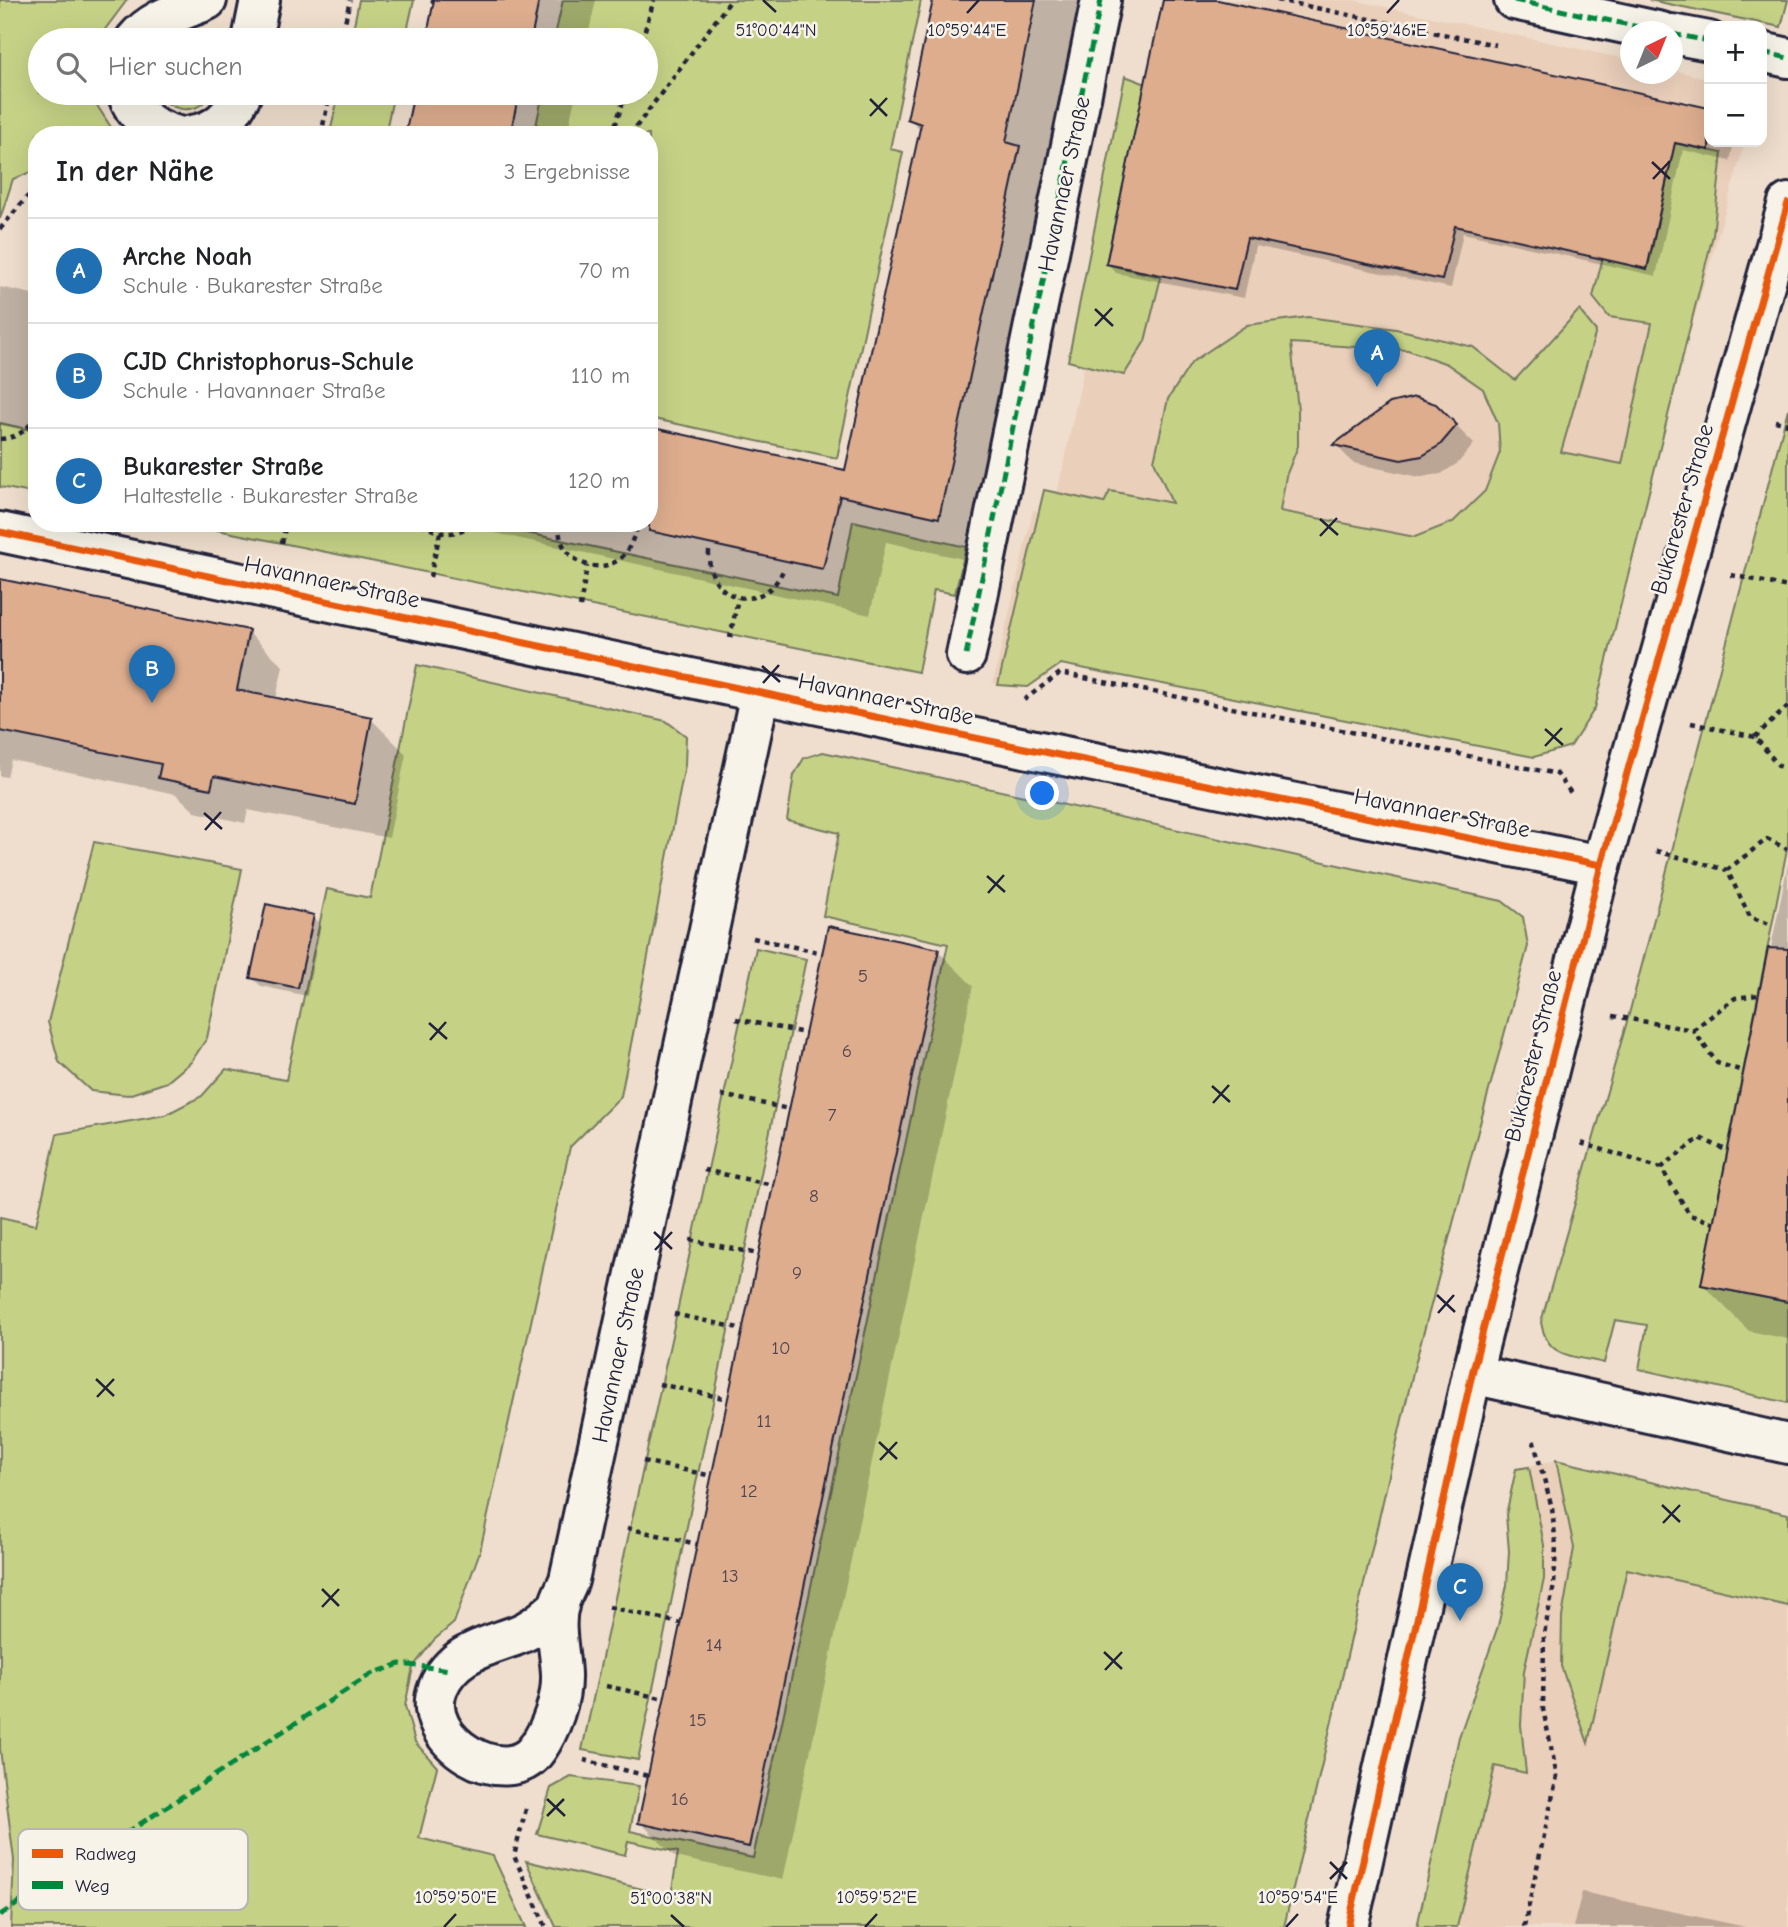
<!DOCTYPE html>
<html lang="de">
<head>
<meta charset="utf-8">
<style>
	body { margin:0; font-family:"Comic Neue",sans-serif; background:#f6f6f6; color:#202124 }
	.controls { position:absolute; right:21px; top:21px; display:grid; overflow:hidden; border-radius:14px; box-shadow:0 7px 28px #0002 }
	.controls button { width:63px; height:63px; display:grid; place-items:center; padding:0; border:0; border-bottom:2px solid #e0e0e0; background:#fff; color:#202124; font:35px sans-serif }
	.compass { position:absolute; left:1620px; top:21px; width:63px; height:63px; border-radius:50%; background:#fff; box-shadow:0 7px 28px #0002; rotate:43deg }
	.you { position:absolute; left:1043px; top:794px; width:24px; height:24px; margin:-18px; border:5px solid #fff; border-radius:50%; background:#1a73e8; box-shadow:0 0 0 10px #1a73e833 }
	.badge { display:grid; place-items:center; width:46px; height:46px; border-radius:50%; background:#1f6fb2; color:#fff; font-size:23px; font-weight:700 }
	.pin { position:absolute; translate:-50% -58px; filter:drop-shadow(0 2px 4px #0008) }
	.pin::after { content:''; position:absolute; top:37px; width:24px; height:21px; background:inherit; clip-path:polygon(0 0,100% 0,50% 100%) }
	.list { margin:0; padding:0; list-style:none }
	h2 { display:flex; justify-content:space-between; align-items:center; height:91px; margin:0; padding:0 28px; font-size:30px }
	h2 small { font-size:23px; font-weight:400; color:#757577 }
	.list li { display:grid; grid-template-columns:46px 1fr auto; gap:21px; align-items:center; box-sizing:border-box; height:105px; padding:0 28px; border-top:2px solid #e0e0e0 }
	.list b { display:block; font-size:26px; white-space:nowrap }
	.list p { margin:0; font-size:23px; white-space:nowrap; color:#757577 }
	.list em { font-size:23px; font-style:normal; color:#757577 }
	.icon { flex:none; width:38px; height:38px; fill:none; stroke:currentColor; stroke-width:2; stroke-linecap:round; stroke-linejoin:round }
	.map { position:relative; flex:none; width:1788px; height:1927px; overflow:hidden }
	.search { position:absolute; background:#fff; box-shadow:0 7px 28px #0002; left:28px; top:28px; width:630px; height:77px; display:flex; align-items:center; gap:18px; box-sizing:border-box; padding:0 24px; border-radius:38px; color:#757577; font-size:26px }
	.panel { position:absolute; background:#fff; box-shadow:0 7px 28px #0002; left:28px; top:126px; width:630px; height:406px; border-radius:28px }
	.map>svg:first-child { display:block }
	.built { fill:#eacfba }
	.green { fill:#c5d286; stroke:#747a60; stroke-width:2; fill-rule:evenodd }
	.shadow { fill:#0003 }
	.building { fill:#ddad8e; stroke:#22223b; stroke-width:2 }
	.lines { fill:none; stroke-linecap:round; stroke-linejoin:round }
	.minor-casing { stroke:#22223b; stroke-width:44 }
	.tertiary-casing { stroke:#22223b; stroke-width:44 }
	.path { stroke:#22223b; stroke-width:4.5; stroke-dasharray:5 5; stroke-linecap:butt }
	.minor { stroke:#f7f3e8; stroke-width:38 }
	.tertiary { stroke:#f7f3e8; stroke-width:38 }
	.quiet { stroke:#00873e; stroke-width:5; stroke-dasharray:10 5; stroke-linecap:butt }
	.cycleway-casing { stroke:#f7f3e8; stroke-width:11 }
	.cycleway { stroke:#e8590c; stroke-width:7 }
	.ticks { fill:none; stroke:#22223b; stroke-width:2.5 }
	.labels { text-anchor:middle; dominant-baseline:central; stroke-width:5; stroke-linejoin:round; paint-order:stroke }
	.number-label { font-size:19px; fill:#514550 }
	.street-label { font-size:23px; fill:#22223b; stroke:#f7f3e8 }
	.key { fill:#f7f3e8; stroke:#b7b4b4; stroke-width:2 }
	.key-label { font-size:19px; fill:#22223b }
	.ticks-label { font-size:18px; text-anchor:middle; fill:#22223b; stroke:#f7f3e8; stroke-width:5; stroke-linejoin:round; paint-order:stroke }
</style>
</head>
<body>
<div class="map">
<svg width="1788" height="1927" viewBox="0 0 1788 1927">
	<rect width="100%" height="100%" fill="#efdecd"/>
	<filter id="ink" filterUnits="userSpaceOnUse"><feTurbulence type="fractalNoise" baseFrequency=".0143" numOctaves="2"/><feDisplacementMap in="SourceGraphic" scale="14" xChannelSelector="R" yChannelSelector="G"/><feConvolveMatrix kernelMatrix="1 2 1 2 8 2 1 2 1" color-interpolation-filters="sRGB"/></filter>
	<g filter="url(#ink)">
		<g class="built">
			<path d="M 1163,0 L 1353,0 L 1630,60 L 1630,74 L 1672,74 L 1673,70 L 1709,79 L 1709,142 L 1745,142 L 1575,730 L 1066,653 L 1017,689 L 993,683 L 1033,510 L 1053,513 Z"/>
			<path d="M 1556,1460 L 1788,1514 L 1788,1927 L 1417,1927 L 1459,1737 L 1498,1626 L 1507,1585 L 1509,1551 L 1506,1515 L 1516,1469 Z"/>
		</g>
		<g class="green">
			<path d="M 0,0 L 127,0 L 97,40 L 40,40 L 40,93 L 89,93 L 116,135 L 37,135 L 37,170 L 13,179 L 0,219 Z"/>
			<path d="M 359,0 L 414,0 L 405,40 L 351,40 Z"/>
			<path d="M 563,0 L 921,0 L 890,149 L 903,152 L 837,458 L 649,418 L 649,135 L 534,135 L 543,93 L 646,93 L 646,40 L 554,40 Z"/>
			<path d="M 1649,0 L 1788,0 L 1781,27 Z"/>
			<path d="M 1125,76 L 1146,84 L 1106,264 L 1161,277 L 1145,341 L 1124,375 L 1068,361 Z"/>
			<path d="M 158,93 L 211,93 C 199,116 170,113 158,93 Z"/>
			<path d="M 339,93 L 394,93 L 385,135 L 330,133 Z"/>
			<path d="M 1664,141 L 1722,153 L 1713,235 L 1595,708 L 1571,746 L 1534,757 L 1061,664 L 1028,687 L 998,685 L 1044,490 L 1104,503 L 1110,491 L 1172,503 L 1154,461 L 1168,399 L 1192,362 L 1247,325 L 1308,317 L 1396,329 L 1473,347 L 1515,380 L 1579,310 L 1596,331 L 1561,452 L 1622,464 L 1652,323 L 1609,317 L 1593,297 L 1603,257 L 1648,267 L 1670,166 ZM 1291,343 L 1408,350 L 1447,364 L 1483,389 L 1498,423 L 1500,452 L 1485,491 L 1453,522 L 1415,537 L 1280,511 L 1286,476 L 1298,446 L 1298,410 Z"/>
			<path d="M 1788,409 L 1788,844 L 1701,1285 L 1788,1302 L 1788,1403 L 1639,1369 L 1647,1325 L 1615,1320 L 1604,1363 C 1572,1355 1547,1359 1541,1322 L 1628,1018 Z"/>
			<path d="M 0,423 L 37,431 L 37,494 L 0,487 Z"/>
			<path d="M 853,521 L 966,547 L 955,594 L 934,590 L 918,672 L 183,523 L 479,523 L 838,598 Z"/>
			<path d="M 417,665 L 666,721 L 686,736 L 685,765 L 621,1096 L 570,1147 L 480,1551 L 454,1623 L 434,1640 L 413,1667 L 405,1706 L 415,1742 L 437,1767 L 419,1838 L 493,1856 L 526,1927 L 11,1927 L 14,1860 L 0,1749 L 0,1217 L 36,1225 L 57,1134 L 165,1115 L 202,1096 L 226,1069 L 286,1080 L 327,889 L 370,898 Z"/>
			<path d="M 823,752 L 1502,901 L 1523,917 L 1528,946 L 1414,1368 L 1284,1927 L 556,1927 L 526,1861 L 671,1896 L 678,1852 L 628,1841 L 625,1855 L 537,1834 L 551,1788 L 571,1777 L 639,1786 L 630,1831 L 753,1858 L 948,944 L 823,916 L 839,833 L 787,820 L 794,775 L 804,758 Z"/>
			<path d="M 94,842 L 242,869 L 207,1038 L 191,1062 L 167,1082 L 128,1095 L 91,1091 L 59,1062 L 48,1022 Z"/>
			<path d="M 756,948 L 806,959 L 638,1760 L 582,1750 Z"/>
			<path d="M 1556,1460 L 1788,1514 L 1788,1606 L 1627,1569 L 1588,1743 L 1561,1666 L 1562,1617 L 1574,1548 Z"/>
			<path d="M 1529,1467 L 1544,1545 L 1544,1579 L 1524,1671 L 1521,1725 L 1526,1773 L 1495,1766 L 1457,1927 L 1417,1927 L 1459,1737 L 1498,1626 L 1507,1585 L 1509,1551 L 1506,1515 L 1516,1469 Z"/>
		</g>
		<g class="shadow">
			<path d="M 436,0 L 596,0 L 587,40 L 428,40 Z"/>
			<path d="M 935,0 L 1093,0 L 986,564 L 886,542 L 870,615 L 449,523 L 649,523 L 846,472 L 922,131 L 909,118 Z"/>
			<path d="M 1165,0 L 1210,0 L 1709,109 L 1709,142 L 1734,142 L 1730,161 L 1683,150 L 1656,276 L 1463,233 L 1451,288 L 1255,246 L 1244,298 L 1116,273 L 1108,264 Z"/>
			<path d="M 417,93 L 576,93 L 567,135 L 408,135 Z"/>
			<path d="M 0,287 L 37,295 L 37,433 L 0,425 Z"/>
			<path d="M 1435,405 L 1474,444 L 1458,463 L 1441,474 L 1420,477 L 1353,463 L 1336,445 Z"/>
			<path d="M 0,581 L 248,632 L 283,666 L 276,699 L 371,719 L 406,754 L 389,838 L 248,810 L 245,823 L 195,812 L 176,794 L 11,760 L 7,777 L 0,776 Z"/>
			<path d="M 1788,863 L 1788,1339 L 1749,1331 L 1703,1285 Z"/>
			<path d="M 313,917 L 321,925 L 307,996 L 261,986 L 252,978 Z"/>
			<path d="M 938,951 L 973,986 L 783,1880 L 675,1857 L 640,1822 Z"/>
			<path d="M 1582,1892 L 1746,1927 L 1573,1927 Z"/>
		</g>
		<g class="building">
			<path d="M 434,0 L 539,0 L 531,40 L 426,40 Z"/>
			<path d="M 933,0 L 1036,0 L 1006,142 L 1020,146 L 939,518 L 840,496 L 823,569 L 649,531 L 649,427 L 845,470 L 921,124 L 907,119 Z"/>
			<path d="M 1163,0 L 1218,0 L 1709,108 L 1709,150 L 1675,143 L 1647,269 L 1455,226 L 1442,280 L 1247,238 L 1235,290 L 1106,264 Z"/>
			<path d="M 414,93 L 519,93 L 510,135 L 405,135 Z"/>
			<path d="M 1415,397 L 1436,404 L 1457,425 L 1440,445 L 1422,456 L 1401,460 L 1333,445 L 1390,403 Z"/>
			<path d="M 0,579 L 249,630 L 237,690 L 372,717 L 355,804 L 214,776 L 211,789 L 158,778 L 161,764 L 0,731 Z"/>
			<path d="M 266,904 L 314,915 L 298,988 L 250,978 Z"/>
			<path d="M 828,926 L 939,949 L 749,1847 L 638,1823 Z"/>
			<path d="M 1768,948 L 1788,949 L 1788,1302 L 1701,1285 Z"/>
		</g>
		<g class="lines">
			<g class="minor-casing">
				<g id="minor">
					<path d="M 1514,0 L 1662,32"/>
					<path d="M 1672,34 L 1709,41"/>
					<path d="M 135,40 C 153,18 182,11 207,0"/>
					<path d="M 252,40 L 260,0"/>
					<path d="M 1762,52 L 1788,58"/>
					<path d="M 127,93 C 134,116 153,129 175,135"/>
					<path d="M 191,135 C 217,132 232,116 242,93"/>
					<path d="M 0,532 L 956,734 L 1601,865"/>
					<path d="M 966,655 L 1101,0"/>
					<path d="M 1472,1374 L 1788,1444"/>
					<path d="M 559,1606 C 545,1618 533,1630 515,1636 C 485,1647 452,1653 438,1688 C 417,1741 507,1793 537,1749 C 551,1729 562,1699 561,1674 C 560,1651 553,1627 559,1604 C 561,1596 566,1588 569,1580 L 760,693"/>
				</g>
			</g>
			<g class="tertiary-casing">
				<path id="tertiary" d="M 1348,1927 L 1472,1374 L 1601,865 L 1788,203"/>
			</g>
			<g class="path">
				<path d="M 431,0 L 434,1"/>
				<path d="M 1277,0 L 1496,45"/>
				<path d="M 341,40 L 350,0"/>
				<path d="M 642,40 L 654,0"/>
				<path d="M 321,135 L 330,93"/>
				<path d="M 612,135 L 626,93"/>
				<path d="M 630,135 L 731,0"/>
				<path d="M 0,229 L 27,197 L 37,192"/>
				<path d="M 1775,421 L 1788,424"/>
				<path d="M 0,439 C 18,438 30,429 37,413"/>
				<path d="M 422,523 C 439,537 457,536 474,523"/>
				<path d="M 560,523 C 554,557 596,580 622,557 C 630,549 633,538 637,528"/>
				<path d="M 282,543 L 286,523"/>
				<path d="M 709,551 C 706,603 765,616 784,568"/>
				<path d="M 1731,575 L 1788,587"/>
				<path d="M 430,577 L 440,533"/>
				<path d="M 580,607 L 587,566"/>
				<path d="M 730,638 L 738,598"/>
				<path d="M 1024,700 L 1060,673 L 1557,774 L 1571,793"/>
				<path d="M 1691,723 L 1755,737 L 1779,766 L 1788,768"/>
				<path d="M 1755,737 L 1788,706"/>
				<path d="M 1656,851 L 1727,870 L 1750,917 L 1772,925"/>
				<path d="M 1727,870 L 1767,839 L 1787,849"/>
				<path d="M 753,938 L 822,953"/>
				<path d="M 1613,1016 L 1693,1030 L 1717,1063 L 1743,1071"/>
				<path d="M 736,1019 L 805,1033"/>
				<path d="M 1693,1030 L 1735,998 L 1758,995"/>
				<path d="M 721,1095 L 789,1109"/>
				<path d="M 1581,1143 L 1661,1168 L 1690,1215 L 1714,1223"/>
				<path d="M 1661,1168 L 1700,1138 L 1728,1151"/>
				<path d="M 704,1170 L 773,1185"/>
				<path d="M 690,1240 L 759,1254"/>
				<path d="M 674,1314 L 743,1329"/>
				<path d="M 659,1384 L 728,1399"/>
				<path d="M 643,1461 L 712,1476"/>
				<path d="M 627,1528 L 697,1544"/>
				<path d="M 609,1607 L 680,1623"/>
				<path d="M 606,1686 L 665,1699"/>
				<path d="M 584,1760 L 648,1776"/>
				<path d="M 526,1809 L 514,1856 L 546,1927"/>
				<path d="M 1524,1927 L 1557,1776 L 1543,1709 L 1544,1634 L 1554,1585 L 1556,1546 L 1552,1508 L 1533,1439"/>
			</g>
			<use href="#minor" class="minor"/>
			<use href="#tertiary" class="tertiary"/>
			<g class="quiet">
				<path d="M 1514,0 L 1662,32"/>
				<path d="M 1672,34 L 1709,41"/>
				<path d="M 1762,52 L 1788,58"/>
				<path d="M 966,655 L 1101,0"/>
				<path d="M 0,1915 L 371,1674 L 400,1664 L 451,1670"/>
			</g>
			<g class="cycleway-casing">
				<g id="cycleway">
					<path d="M 0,532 L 956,734 L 1601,865"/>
					<path d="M 1348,1927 L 1472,1374 L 1601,865 L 1788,203"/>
				</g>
			</g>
			<use href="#cycleway" class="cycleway"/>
		</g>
	</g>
	<path class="ticks" d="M 763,0 L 776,12M 967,13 L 979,0M 1387,13 L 1399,0M 870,99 L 887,116M 870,116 L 887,98M 1652,162 L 1670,179M 1653,179 L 1670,161M 1095,309 L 1113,326M 1095,326 L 1112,308M 1320,519 L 1338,535M 1320,536 L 1337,518M 762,666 L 780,682M 763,683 L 779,665M 1545,729 L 1563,745M 1545,746 L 1562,728M 204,813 L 222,829M 205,830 L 221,812M 987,876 L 1005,892M 988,893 L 1004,875M 429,1023 L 447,1039M 430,1040 L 446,1022M 1212,1086 L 1230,1102M 1213,1103 L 1229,1085M 654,1232 L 672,1249M 655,1250 L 672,1232M 1437,1295 L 1455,1312M 1438,1313 L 1454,1295M 96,1379 L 114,1396M 97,1397 L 114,1379M 879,1442 L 897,1459M 880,1460 L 897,1442M 1662,1505 L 1680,1522M 1663,1523 L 1680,1505M 322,1589 L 339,1606M 322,1607 L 339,1589M 1104,1652 L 1122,1669M 1105,1670 L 1122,1652M 547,1799 L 565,1816M 547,1816 L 564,1799M 1330,1862 L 1347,1879M 1330,1879 L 1347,1862M 671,1915 L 684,1927M 444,1927 L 456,1914M 865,1927 L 877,1914M 1286,1927 L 1298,1914"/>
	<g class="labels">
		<g class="number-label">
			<text x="863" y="976">5</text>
			<text x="847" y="1051">6</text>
			<text x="832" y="1115">7</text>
			<text x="814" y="1196">8</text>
			<text x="797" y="1273">9</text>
			<text x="781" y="1348">10</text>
			<text x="764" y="1421">11</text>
			<text x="749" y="1491">12</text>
			<text x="730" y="1576">13</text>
			<text x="714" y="1645">14</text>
			<text x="698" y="1720">15</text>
			<text x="680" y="1799">16</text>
		</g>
		<g class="street-label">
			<text transform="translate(1064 184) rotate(-78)">Havannaer Straße</text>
			<text transform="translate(1682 509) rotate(-74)">Bukarester Straße</text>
			<text transform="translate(332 582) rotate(12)">Havannaer Straße</text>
			<text transform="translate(886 699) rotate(12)">Havannaer Straße</text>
			<text transform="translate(1442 813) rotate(11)">Havannaer Straße</text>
			<text transform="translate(1533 1056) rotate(-76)">Bukarester Straße</text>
			<text transform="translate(618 1355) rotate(-78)">Havannaer Straße</text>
		</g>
	</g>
	<rect x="18" y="1829" width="230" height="81" rx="10" class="key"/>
	<rect x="32" y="1849" width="31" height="9" fill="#e8590c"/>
	<rect x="32" y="1881" width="31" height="8" fill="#00873e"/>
	<g class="key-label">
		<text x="75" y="1860">Radweg</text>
		<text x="75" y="1892">Weg</text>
	</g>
	<g class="ticks-label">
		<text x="776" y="36">51°00'44"N</text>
		<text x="967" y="36">10°59'44"E</text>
		<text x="1387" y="36">10°59'46"E</text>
		<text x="456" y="1903">10°59'50"E</text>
		<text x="877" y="1903">10°59'52"E</text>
		<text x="1298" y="1903">10°59'54"E</text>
		<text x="671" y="1904">51°00'38"N</text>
	</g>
</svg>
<div class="controls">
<button>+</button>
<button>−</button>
</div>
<svg class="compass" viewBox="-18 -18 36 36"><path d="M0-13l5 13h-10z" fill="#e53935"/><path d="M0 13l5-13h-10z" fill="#757577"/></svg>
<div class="you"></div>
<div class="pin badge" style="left:1377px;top:387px">A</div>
<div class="pin badge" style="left:152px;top:703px">B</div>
<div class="pin badge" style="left:1460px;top:1621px">C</div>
<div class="search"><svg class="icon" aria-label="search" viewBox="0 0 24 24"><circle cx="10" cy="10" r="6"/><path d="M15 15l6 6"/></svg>Hier suchen</div>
<section class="panel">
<h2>In der Nähe<small>3 Ergebnisse</small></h2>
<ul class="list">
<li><span class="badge">A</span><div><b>Arche Noah</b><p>Schule · Bukarester Straße</p></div><em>70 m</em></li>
<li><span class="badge">B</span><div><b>CJD Christophorus-Schule</b><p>Schule · Havannaer Straße</p></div><em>110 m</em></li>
<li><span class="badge">C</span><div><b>Bukarester Straße</b><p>Haltestelle · Bukarester Straße</p></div><em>120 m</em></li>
</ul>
</section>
</div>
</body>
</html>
